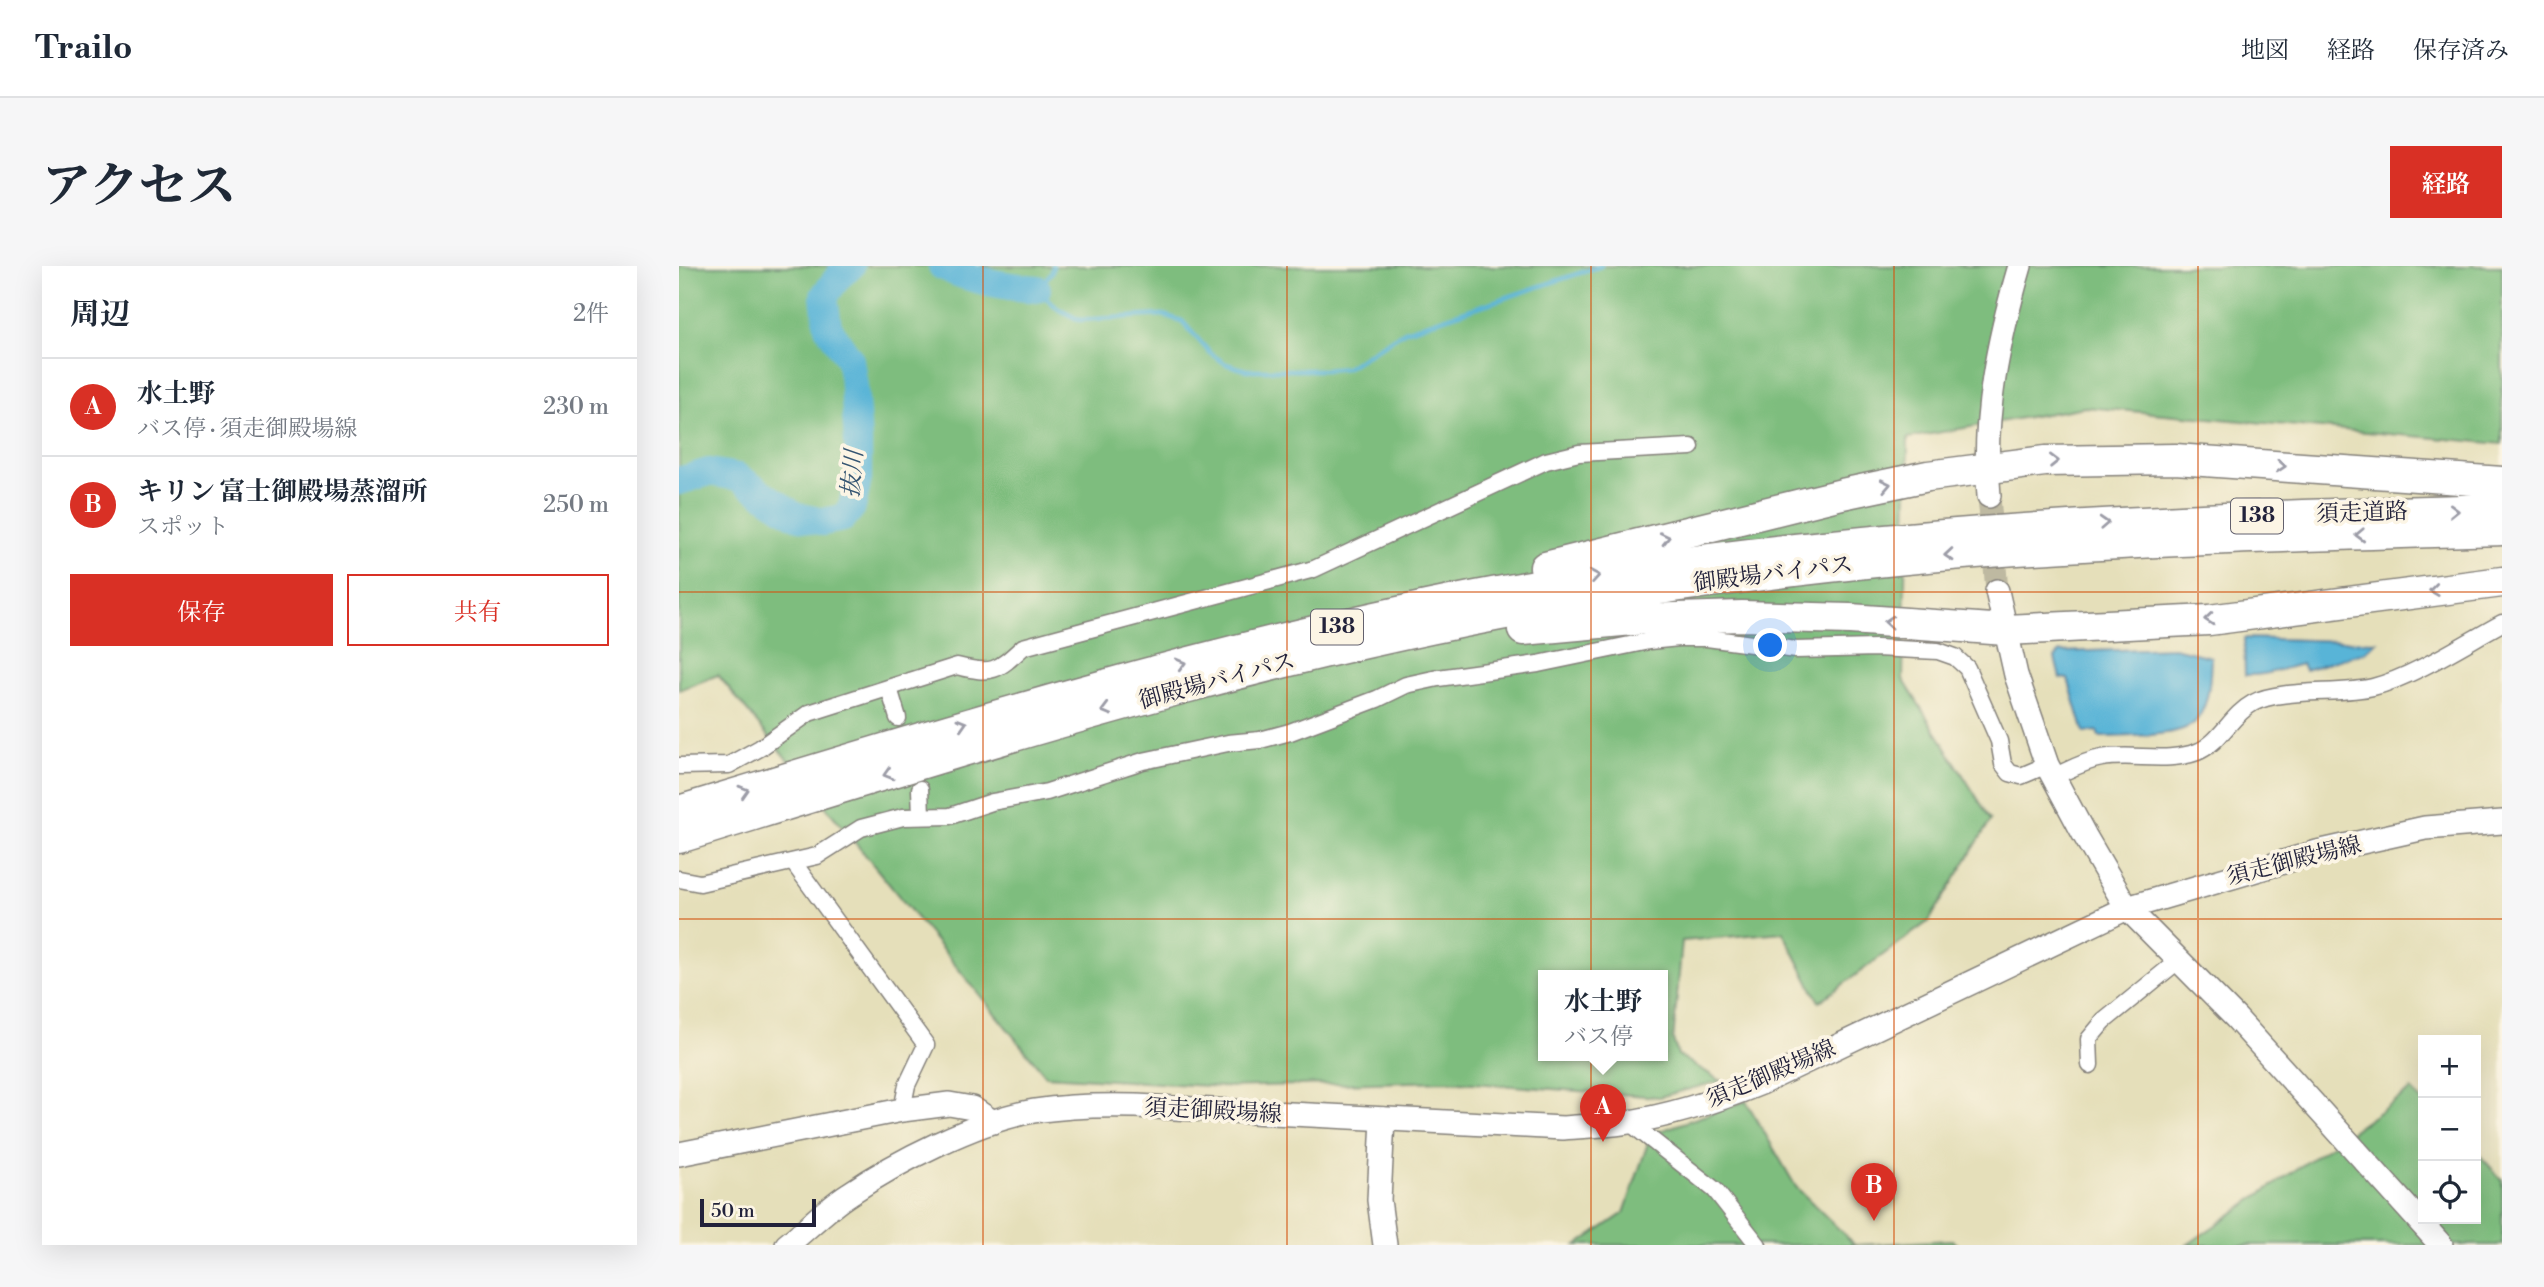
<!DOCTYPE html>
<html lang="ja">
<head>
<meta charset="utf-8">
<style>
	body { margin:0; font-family:"Libre Bodoni","Noto Serif JP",serif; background:#f6f6f7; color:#1f2937 }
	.controls { position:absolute; right:21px; bottom:21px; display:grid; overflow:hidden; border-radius:0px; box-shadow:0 7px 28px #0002 }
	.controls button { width:63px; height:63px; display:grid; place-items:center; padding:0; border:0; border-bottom:2px solid #e0e1e3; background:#fff; color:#1f2937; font:35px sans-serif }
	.scale { position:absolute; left:21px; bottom:18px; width:116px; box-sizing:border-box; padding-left:7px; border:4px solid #22223b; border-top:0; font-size:19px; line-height:24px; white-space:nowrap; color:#22223b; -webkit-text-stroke:5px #fcf5e5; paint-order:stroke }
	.you { position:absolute; left:1092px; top:380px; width:24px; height:24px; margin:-18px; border:5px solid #fff; border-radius:50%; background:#1a73e8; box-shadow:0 0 0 10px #1a73e833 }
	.badge { display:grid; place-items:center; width:46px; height:46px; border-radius:50%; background:#d93025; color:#fff; font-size:23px; font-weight:700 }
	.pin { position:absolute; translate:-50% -58px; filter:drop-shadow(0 2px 4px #0008) }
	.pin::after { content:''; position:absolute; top:37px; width:24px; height:21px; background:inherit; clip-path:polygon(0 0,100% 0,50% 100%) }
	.popup { position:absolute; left:859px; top:704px; width:130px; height:91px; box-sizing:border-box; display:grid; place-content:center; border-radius:0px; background:#fff; filter:drop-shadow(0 2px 5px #0005); font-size:23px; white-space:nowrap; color:#747a83 }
	.popup b { font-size:26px; color:#1f2937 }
	.popup::after { content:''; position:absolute; left:50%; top:100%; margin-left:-14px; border:14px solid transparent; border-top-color:#fff }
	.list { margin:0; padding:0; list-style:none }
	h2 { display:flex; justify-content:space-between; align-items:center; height:91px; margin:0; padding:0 28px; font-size:30px }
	h2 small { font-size:23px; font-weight:400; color:#747a83 }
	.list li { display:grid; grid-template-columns:46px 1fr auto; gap:21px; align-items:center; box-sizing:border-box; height:98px; padding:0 28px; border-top:2px solid #e0e1e3 }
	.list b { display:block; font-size:26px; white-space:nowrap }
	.list p { margin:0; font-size:23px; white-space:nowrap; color:#747a83 }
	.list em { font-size:23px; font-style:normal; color:#747a83 }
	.actions { display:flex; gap:14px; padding:21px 28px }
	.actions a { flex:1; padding:16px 0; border:2px solid #d93025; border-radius:0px; text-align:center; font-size:24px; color:#d93025 }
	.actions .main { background:#d93025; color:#fff }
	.icon { flex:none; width:38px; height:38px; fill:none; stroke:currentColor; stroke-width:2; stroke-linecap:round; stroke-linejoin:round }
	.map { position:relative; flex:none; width:1823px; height:979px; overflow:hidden; border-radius:0px }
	header { display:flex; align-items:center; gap:42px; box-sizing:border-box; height:98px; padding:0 35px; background:#fff; border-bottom:2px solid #e0e1e3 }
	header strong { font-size:33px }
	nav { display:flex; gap:38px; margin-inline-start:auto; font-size:24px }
	.intro { display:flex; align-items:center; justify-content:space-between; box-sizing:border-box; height:168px; padding:0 42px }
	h1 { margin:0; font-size:49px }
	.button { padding:18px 32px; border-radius:0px; background:#d93025; color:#fff; font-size:24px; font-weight:700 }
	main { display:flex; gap:42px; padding:0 42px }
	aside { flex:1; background:#fff; border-radius:0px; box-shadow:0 7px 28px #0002 }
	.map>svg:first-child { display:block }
	.forest { fill:#7ebd7e; stroke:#50705c; stroke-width:2; fill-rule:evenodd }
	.water { fill:#59b4d7; stroke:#3e6b89; stroke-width:2 }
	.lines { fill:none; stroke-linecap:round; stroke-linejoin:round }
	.stream { stroke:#59b4d7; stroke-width:4.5 }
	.river { stroke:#59b4d7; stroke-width:28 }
	.secondary-tunnel { stroke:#beb9a1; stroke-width:23; stroke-dasharray:23 11; stroke-linecap:butt }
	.street-casing { stroke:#84807a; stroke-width:19 }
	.secondary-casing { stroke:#84807a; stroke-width:26 }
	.highway-casing { stroke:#84807a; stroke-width:33 }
	.street { stroke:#fff; stroke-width:16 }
	.secondary { stroke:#fff; stroke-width:23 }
	.highway { stroke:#fff; stroke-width:30 }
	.oneway { stroke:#9c9ca7 }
	.grid { fill:none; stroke:#d45411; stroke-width:2; stroke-opacity:0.55 }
	.labels { text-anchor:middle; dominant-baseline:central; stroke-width:7; stroke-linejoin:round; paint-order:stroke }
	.shield { fill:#fcf5e5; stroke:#63616e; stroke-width:2 }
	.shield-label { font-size:21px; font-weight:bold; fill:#22223b }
	.street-label { font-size:23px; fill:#22223b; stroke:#fcf5e5 }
	.water-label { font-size:24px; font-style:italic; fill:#355572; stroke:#fcf5e5 }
</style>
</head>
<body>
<header>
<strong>Trailo</strong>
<nav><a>地図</a><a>経路</a><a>保存済み</a></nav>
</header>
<div class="intro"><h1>アクセス</h1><a class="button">経路</a></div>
<main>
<aside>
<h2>周辺<small>2件</small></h2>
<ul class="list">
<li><span class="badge">A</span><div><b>水土野</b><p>バス停 · 須走御殿場線</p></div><em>230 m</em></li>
<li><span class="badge">B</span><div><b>キリン 富士御殿場蒸溜所</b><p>スポット</p></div><em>250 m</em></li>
</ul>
<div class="actions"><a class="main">保存</a><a>共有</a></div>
</aside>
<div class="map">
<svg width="1823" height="979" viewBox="0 0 1823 979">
	<rect width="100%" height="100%" fill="#fcf5e5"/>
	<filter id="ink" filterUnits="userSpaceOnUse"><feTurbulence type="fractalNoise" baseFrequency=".0143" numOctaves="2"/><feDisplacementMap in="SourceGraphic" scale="14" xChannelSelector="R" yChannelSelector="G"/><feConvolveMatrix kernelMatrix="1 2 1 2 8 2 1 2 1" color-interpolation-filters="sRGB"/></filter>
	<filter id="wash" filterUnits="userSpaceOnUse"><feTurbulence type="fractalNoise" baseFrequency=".00686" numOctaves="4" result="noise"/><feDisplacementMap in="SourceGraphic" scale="28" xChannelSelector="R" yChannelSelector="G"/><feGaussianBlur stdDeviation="1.57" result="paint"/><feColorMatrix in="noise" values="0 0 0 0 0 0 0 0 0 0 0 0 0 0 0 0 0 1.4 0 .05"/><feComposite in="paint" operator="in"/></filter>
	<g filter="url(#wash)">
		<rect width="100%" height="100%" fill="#e5dfba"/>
		<g class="forest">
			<path d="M 0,0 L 1823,0 L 1823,178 L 1406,141 L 1229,172 L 1224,413 L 1312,554 L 1250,655 L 1140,736 L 1104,666 L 1003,675 L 994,774 L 999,789 L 1042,815 L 980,831 L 768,815 L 545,821 L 367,810 L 39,409 L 0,424 ZM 864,710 L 984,710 L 984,790 L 864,790 Z"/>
			<path d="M 1732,824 L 1744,836 L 1744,953 L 1797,953 L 1797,885 L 1823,914 L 1823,979 L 1508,979 Z"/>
			<path d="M 1067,835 L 1117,921 L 1176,979 L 1274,974 L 1279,979 L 898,979 L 945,947 L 972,868 Z"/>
		</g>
		<g class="water">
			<path d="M 1565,372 L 1698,376 L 1686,386 L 1626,404 L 1623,398 C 1602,403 1587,410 1566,409 Z"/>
			<path d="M 1495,382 L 1532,391 C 1531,413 1531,437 1517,455 C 1503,472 1441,470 1420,471 L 1418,465 L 1405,467 L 1389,413 L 1381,412 L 1376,392 L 1381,386 Z"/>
		</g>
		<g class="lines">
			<path class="stream" d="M 374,0 L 373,6 L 358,23 L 378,42 L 400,54 L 484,49 L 503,55 L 531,87 L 547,98 L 567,104 L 646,104 L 667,102 L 726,65 L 922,0"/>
			<g class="river">
				<path d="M 263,0 C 292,15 326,20 358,23"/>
				<path d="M 0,215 L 30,206 L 59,211 L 117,250 L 144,256 L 164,252 L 173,241 L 179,213 L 179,175 L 175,120 L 171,94 L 149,61 L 145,30 L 160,10 L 172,0"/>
			</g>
		</g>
	</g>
	<g filter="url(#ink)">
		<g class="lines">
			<path class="secondary-tunnel" d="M 1310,230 L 1318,325"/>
			<g class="street-casing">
				<g id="street">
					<path d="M 210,422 L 219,452"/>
					<path d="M 0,500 L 50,499 L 81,482 L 130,447 L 278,400 C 314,409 318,405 344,381 L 635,303 L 867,195 L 900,187 L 1012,181"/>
					<path d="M 1374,511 C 1390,504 1405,495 1423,492 C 1454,487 1488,497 1518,486 C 1541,477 1552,449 1574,437 C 1601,422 1662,429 1694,421 C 1734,411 1786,377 1823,357"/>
					<path d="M 241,523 L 242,549"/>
					<path d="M 114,596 L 247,779 L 228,819 L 223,844"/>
					<path d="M 0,613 L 21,617 L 138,590 L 182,562 L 224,551 L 271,550 L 313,536 L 368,526 L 464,495 L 549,477 L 581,474 L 611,466 L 698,433 L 727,419 L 759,412 L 859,398 L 970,375 L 1000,372 L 1028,372 L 1117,384 L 1197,382 L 1259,385 L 1276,391 L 1288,402 L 1320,475 L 1324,498 L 1331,507 L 1342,510 L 1368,499"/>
					<path d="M 1411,799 L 1410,773 L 1425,755 L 1500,694"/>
					<path d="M 950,856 L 1036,924 L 1079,979"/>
				</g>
			</g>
			<g class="secondary-casing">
				<g id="secondary">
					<path d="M 1310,230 C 1303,152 1319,75 1341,0"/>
					<path d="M 1318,325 L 1337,409 L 1368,499 L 1406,570 L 1448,642 L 1557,752 L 1762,979"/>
					<path d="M 704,853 L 700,934 L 706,979"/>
					<path d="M 0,888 L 223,844 L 270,838 L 293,842 L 314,856"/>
					<path d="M 108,979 C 129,962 148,942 170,928 C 217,896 299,854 355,845 C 389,840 422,839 457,840 L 884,862 C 904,860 924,860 944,857 C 992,850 1038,835 1082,817 L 1448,642 L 1638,586 L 1746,562 L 1823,556"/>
				</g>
			</g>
			<g class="highway-casing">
				<g id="highway">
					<path d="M 866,301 L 1163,228 L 1249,210 L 1366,195 L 1496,193 L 1823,216"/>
					<path d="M 844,364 L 965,353 L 1063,350 L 1171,353 L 1327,364 L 1408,360 L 1530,354 L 1823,316"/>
					<path d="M 0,545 C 262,465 523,384 792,331 C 1133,265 1478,252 1823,243"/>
					<path d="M 0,572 C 309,477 619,377 939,329 C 1071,309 1204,293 1338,284 C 1499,273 1661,269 1823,264"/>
				</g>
			</g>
			<use href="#street" class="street"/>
			<use href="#secondary" class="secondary"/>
			<use href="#highway" class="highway"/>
		</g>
		<defs><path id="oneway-chevron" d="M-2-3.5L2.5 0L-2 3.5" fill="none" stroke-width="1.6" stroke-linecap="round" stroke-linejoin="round" transform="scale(1.75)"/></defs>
		<g class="oneway">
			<use href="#oneway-chevron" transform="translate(1375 195) rotate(-1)"/>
			<use href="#oneway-chevron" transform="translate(1602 200) rotate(4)"/>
			<use href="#oneway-chevron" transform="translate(1207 219) rotate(-12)"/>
			<use href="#oneway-chevron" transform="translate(1775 245) rotate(-1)"/>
			<use href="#oneway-chevron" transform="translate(1425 257) rotate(-3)"/>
			<use href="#oneway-chevron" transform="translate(1681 269) rotate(178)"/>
			<use href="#oneway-chevron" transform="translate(986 272) rotate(-13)"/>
			<use href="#oneway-chevron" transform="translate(1270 289) rotate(175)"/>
			<use href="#oneway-chevron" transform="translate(916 310) rotate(-10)"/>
			<use href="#oneway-chevron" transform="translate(1755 324) rotate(173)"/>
			<use href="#oneway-chevron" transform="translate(1530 353) rotate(175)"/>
			<use href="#oneway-chevron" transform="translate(1210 356) rotate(-176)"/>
			<use href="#oneway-chevron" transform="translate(502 398) rotate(-15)"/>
			<use href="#oneway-chevron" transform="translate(427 444) rotate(165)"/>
			<use href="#oneway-chevron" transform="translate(283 458) rotate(-17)"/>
			<use href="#oneway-chevron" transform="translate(209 508) rotate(163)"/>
			<use href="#oneway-chevron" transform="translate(65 525) rotate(-17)"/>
		</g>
	</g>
	<path class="grid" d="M 304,0 L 304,979M 608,0 L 608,979M 912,0 L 912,979M 1215,0 L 1215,979M 1519,0 L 1519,979M 0,326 L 1823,326M 0,653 L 1823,653"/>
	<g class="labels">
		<g class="shield">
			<rect x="1552" y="232.5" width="52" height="35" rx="5"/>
			<rect x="632" y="343.5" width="52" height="35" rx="5"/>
		</g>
		<g class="shield-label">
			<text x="1578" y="250">138</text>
			<text x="658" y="361">138</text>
		</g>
		<g class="street-label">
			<text transform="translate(1683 247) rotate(-2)">須走道路</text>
			<text transform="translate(1094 308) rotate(-7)">御殿場バイパス</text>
			<text transform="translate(538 415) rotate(-15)">御殿場バイパス</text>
			<text transform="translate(1615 595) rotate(-14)">須走御殿場線</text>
			<text transform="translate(1092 808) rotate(-23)">須走御殿場線</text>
			<text transform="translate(534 845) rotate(3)">須走御殿場線</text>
		</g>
		<g class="water-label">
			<text transform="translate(174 208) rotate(-85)">抜川</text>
		</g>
	</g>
</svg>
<div class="controls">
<button>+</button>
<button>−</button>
<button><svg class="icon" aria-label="locate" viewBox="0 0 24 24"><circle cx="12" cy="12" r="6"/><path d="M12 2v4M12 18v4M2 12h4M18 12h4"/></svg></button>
</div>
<div class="scale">50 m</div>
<div class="you"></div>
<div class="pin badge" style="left:924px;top:876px">A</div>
<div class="popup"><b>水土野</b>バス停</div>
<div class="pin badge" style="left:1195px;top:955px">B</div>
</div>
</main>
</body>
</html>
